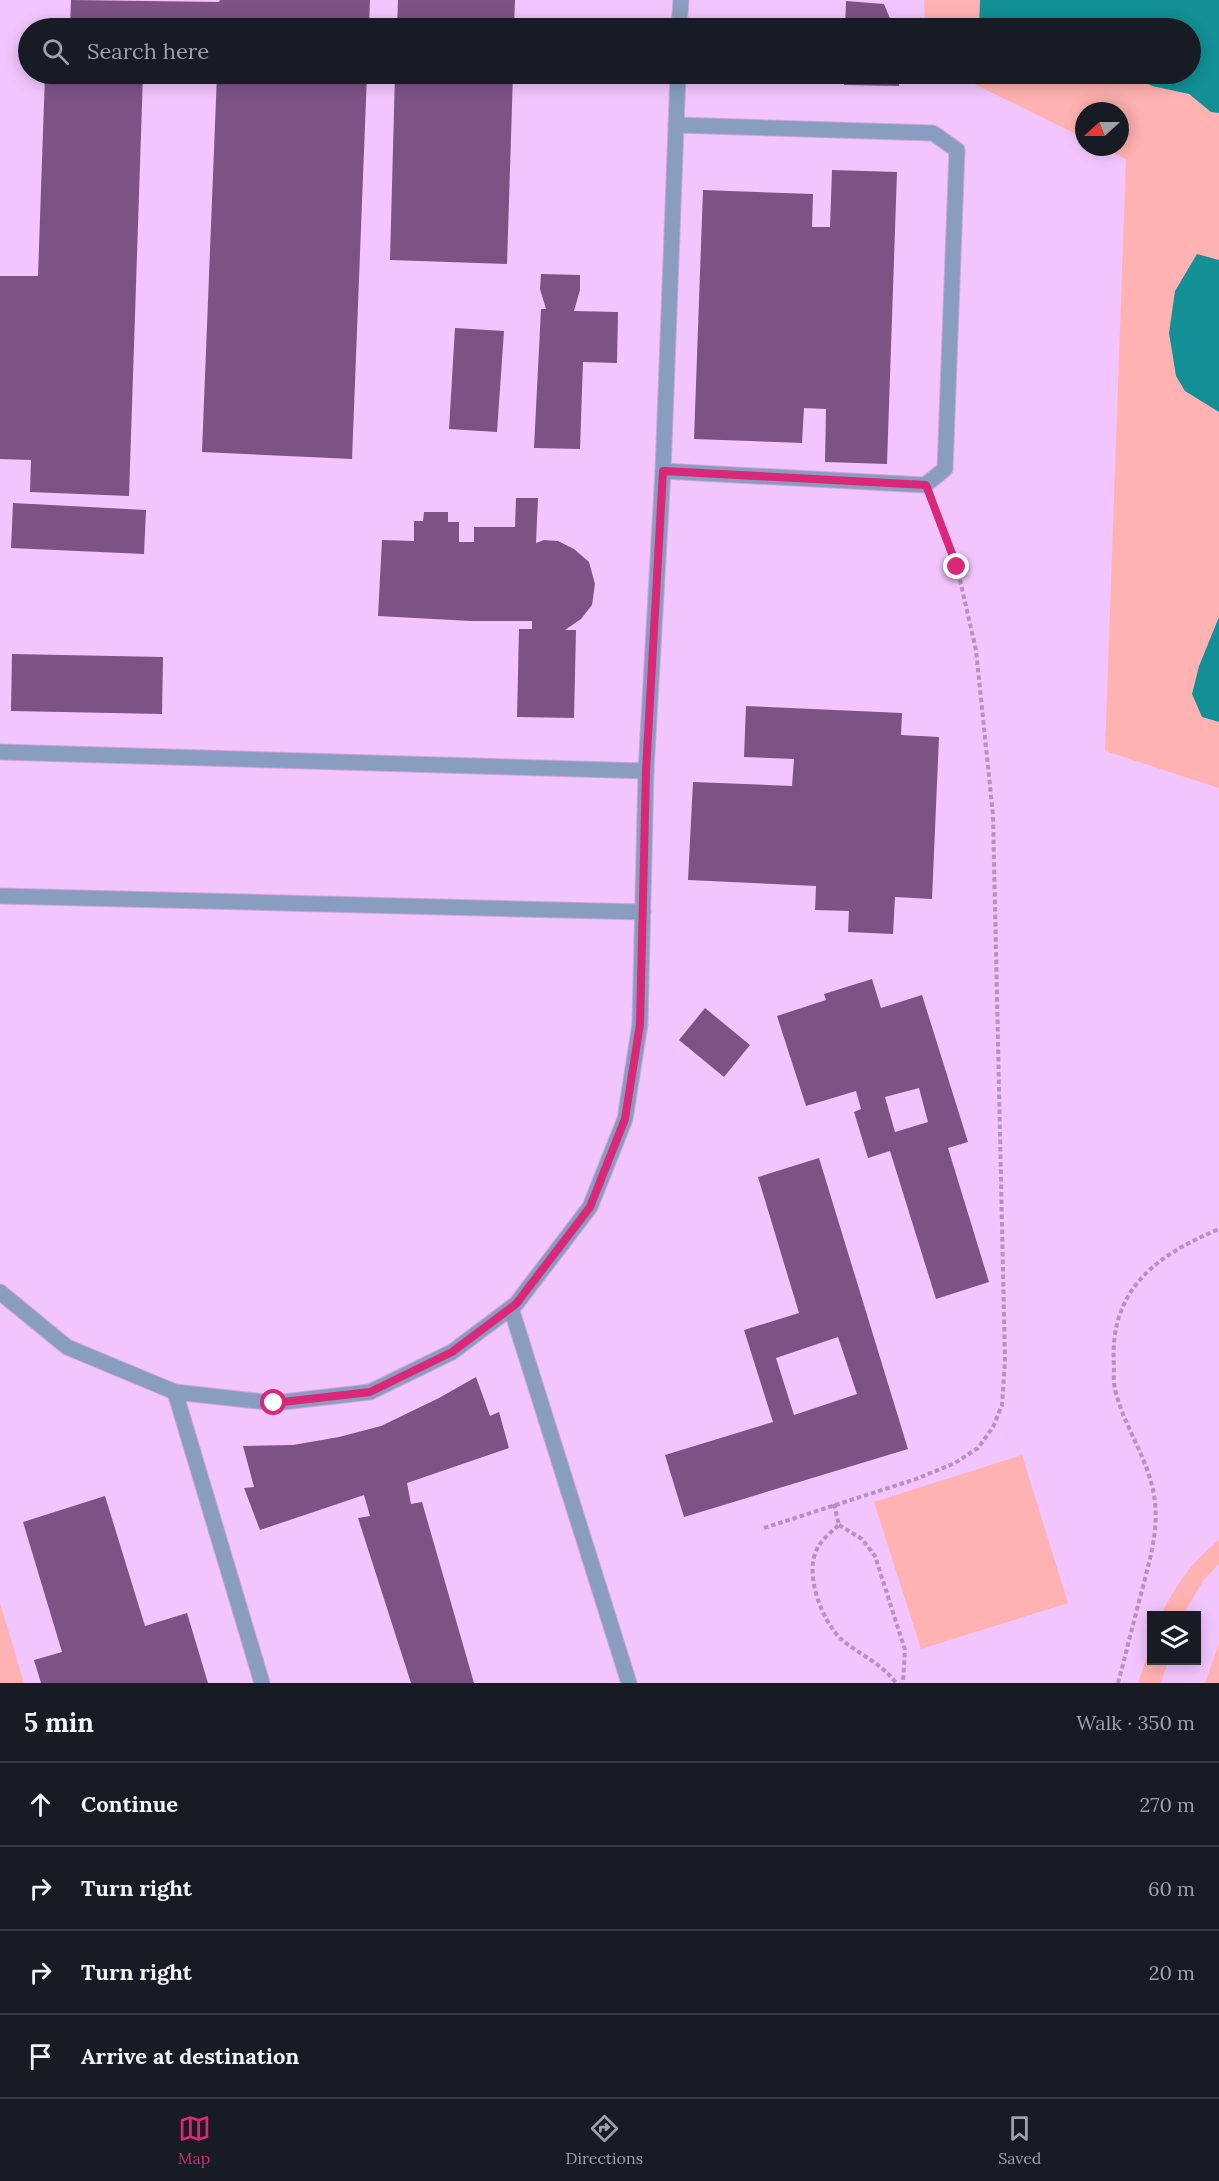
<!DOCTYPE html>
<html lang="en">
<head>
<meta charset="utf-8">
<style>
	body { margin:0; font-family:Lora,serif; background:#242831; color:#f1f3f6 }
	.controls { position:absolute; right:18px; bottom:18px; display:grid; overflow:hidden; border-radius:0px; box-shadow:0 3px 15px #0003 }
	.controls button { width:54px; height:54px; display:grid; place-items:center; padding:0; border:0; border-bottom:2px solid #363941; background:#171b24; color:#f1f3f6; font:30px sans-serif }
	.compass { position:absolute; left:1075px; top:102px; width:54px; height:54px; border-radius:50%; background:#171b24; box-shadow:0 3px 15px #0003; rotate:249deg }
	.stop { position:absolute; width:18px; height:18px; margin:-14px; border:4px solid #db2777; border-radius:50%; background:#fff }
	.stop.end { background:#db2777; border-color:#fff; box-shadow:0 2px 6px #0008 }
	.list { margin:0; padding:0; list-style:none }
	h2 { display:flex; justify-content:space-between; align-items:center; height:78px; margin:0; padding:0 24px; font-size:26px }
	h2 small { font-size:20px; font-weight:400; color:#9ea1a6 }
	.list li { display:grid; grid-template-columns:39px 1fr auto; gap:18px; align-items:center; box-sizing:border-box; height:84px; padding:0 24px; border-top:2px solid #363941 }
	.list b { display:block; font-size:22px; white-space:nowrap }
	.list em { font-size:20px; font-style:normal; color:#9ea1a6 }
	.icon { flex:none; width:33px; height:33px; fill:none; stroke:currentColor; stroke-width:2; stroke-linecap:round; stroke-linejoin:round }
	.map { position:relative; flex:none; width:1219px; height:1683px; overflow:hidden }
	.search { position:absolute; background:#171b24; box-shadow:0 3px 15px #0003; left:18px; right:18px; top:18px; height:66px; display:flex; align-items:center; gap:15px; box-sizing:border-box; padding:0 21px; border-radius:33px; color:#9ea1a6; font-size:22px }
	.sheet { height:414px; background:#171b24 }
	nav { display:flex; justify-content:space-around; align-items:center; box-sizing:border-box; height:84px; border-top:2px solid #363941; background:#171b24; font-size:16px; color:#9ea1a6 }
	nav a { display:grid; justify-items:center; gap:3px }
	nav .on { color:#db2777 }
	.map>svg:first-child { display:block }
	.green { fill:#ffb2b1 }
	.water { fill:#129095 }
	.building { fill:#7d5386; fill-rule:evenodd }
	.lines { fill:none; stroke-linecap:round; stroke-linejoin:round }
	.minor-casing { stroke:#cea6d8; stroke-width:17 }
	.path { stroke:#b691be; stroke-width:4; stroke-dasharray:4.5 3; stroke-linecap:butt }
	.minor { stroke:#889dbf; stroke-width:15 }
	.route { stroke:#db2777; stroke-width:8 }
</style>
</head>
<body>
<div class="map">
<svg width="1219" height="1683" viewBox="0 0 1219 1683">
	<rect width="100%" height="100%" fill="#f3c5fe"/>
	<g class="green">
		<path d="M 924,0 L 980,0 L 979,28 L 925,28 Z"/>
		<path d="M 954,74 L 1139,74 L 1219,108 L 1219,260 L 1197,254 L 1219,411 L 1219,617 L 1199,666 L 1193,690 L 1202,717 L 1219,722 L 1219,788 L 1105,751 L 1126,159 L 1101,147 L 1120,147 L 1120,111 L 1084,111 L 1084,138 Z"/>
		<path d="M 1022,1455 L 1068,1603 L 921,1649 L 874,1502 Z"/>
		<path d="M 1219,1540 L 1219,1564 L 1203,1581 L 1183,1615 L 1161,1615 C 1177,1584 1191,1562 1219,1540 Z"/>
		<path d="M 0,1603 L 24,1683 L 0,1683 Z"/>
		<path d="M 1151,1644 L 1152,1660 L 1168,1661 L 1161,1683 L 1138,1683 Z"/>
		<path d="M 1219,1644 L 1219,1683 L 1205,1683 Z"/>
	</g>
	<g class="water">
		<path d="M 980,0 L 1219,0 L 1219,113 L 1211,112 L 1189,94 L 1152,86 L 1130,74 L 1190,74 L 1190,28 L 979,28 Z"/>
		<path d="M 1197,254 L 1219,260 L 1219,412 L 1185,391 L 1176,376 L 1169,333 L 1175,291 Z"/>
		<path d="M 1219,617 L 1219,722 L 1202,717 L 1192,694 L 1199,666 Z"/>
	</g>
	<g class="building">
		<path d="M 71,0 L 219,2 L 220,0 L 370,0 L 369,28 L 70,28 Z"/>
		<path d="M 398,0 L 515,0 L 514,28 L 397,28 Z"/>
		<path d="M 846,1 L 884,4 L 894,28 L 845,28 Z"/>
		<path d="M 45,74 L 143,74 L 129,496 L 30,492 L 31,460 L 0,459 L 0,276 L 38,276 Z"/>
		<path d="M 217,74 L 367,74 L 352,459 L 202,452 Z"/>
		<path d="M 395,74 L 513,74 L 507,264 L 390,260 Z"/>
		<path d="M 844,74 L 900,74 L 899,86 L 844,85 Z"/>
		<path d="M 832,170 L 897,172 L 887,464 L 825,462 L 826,409 L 804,408 L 802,443 L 694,439 L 703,190 L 813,194 L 812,227 L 830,227 Z"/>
		<path d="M 541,274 L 580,275 L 580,290 L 574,311 L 618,312 L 617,363 L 583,362 L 580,449 L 534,448 L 541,309 L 546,309 L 540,289 Z"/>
		<path d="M 455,328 L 504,331 L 497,432 L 449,429 Z"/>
		<path d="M 516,498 L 538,498 L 536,543 L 544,540 L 558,541 L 574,549 L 589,562 L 595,584 L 592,605 L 581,619 L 565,630 L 576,630 L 574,718 L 517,717 L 519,629 L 532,629 L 532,621 L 471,621 L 378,616 L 382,540 L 414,541 L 414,521 L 423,521 L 424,512 L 448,512 L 448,522 L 459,522 L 459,542 L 474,542 L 474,527 L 515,527 Z"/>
		<path d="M 13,503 L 146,510 L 144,554 L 11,548 Z"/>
		<path d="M 12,654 L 163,657 L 162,714 L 11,711 Z"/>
		<path d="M 746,706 L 902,713 L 901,735 L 939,737 L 932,899 L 895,897 L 893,934 L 848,932 L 849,911 L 815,910 L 816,886 L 688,880 L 693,782 L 792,786 L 794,759 L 744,757 Z"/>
		<path d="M 872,979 L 881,1008 L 922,995 L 968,1142 L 948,1148 L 989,1282 L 936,1299 L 890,1151 L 868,1158 L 854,1112 L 861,1109 L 856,1091 L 806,1106 L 777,1016 L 826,1000 L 824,994 ZM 919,1088 L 928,1122 L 895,1132 L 885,1097 Z"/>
		<path d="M 705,1008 L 750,1045 L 724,1077 L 679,1040 Z"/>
		<path d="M 819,1158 L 908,1449 L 684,1517 L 665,1455 L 773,1422 L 744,1330 L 799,1313 L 758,1177 ZM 838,1337 L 857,1394 L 794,1415 L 776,1358 Z"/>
		<path d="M 476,1377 L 490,1416 L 499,1412 L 509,1448 L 407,1483 L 411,1504 L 422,1502 L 474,1683 L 411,1683 L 358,1518 L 370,1516 L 364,1495 L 260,1530 L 244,1488 L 254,1487 L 243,1446 L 293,1445 L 339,1437 L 381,1426 L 439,1398 Z"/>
		<path d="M 105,1496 L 145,1626 L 187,1613 L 208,1683 L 41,1683 L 34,1660 L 62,1652 L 23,1522 Z"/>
	</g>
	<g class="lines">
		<g class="minor-casing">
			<g id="minor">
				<path d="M 679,28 L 681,0"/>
				<path d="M 663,471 L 925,485 L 945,469 L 957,150 L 933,133 L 676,125"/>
				<path d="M 0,752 L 646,771"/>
				<path d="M 0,896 L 643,912"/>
				<path d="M 0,1292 L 67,1347 L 175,1392 L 274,1403 L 370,1392 L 452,1352 L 516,1304 L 590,1207 L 625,1119 L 640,1024 L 646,771 L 663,471 L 678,74"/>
				<path d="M 511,1308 L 629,1683"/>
				<path d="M 175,1392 L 262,1683"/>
			</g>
		</g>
		<g class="path">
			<path d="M 834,1504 L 839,1525 C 831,1532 822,1539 817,1549 C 804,1574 822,1621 841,1639 C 858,1654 883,1664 896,1683"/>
			<path d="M 839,1525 L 862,1539 L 875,1556 L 905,1650 L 903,1683"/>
			<path d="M 764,1528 L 916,1479 L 955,1463 L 978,1448 L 993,1427 L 1002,1405 L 1005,1361 L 993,815 L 976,650 L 957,567 L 932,503"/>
			<path d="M 1118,1683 C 1126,1653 1133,1624 1141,1594 C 1149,1562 1160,1529 1154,1495 C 1148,1459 1125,1428 1116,1393 C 1113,1384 1114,1374 1114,1365 C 1109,1290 1155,1256 1219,1229"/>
		</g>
		<use href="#minor" class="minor"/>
	</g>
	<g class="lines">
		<path class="route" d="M 274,1403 L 370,1392 L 452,1352 L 516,1304 L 590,1207 L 625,1119 L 640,1024 L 646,771 L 663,471 L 926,485 L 957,567"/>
	</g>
</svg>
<div class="controls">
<button><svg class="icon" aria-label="layers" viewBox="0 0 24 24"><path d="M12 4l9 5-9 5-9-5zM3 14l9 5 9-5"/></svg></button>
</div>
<svg class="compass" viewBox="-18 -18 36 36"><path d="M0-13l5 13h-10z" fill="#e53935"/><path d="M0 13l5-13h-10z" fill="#9ea1a6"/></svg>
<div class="stop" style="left:274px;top:1403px"></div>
<div class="stop end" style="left:957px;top:567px"></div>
<div class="search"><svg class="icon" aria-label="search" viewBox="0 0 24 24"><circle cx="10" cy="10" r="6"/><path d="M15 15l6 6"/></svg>Search here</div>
</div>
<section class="sheet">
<h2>5 min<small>Walk · 350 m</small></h2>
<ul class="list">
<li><svg class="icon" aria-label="ahead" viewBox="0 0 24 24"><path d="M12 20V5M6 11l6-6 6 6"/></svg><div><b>Continue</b></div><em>270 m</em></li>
<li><svg class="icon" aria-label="right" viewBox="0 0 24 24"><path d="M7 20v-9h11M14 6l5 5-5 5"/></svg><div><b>Turn right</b></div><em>60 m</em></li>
<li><svg class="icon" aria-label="right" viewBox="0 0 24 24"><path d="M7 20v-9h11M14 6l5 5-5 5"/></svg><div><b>Turn right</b></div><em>20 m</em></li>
<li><svg class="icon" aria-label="arrive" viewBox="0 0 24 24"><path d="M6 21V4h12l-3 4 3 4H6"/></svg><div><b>Arrive at destination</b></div></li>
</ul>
</section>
<nav>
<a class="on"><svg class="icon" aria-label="map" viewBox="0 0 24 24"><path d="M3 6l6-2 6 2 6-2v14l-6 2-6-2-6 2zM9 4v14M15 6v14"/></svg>Map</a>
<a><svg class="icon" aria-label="directions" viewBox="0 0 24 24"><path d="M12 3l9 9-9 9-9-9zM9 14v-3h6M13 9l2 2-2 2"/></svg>Directions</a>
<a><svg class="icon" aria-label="saved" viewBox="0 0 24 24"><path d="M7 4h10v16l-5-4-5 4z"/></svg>Saved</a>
</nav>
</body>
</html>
